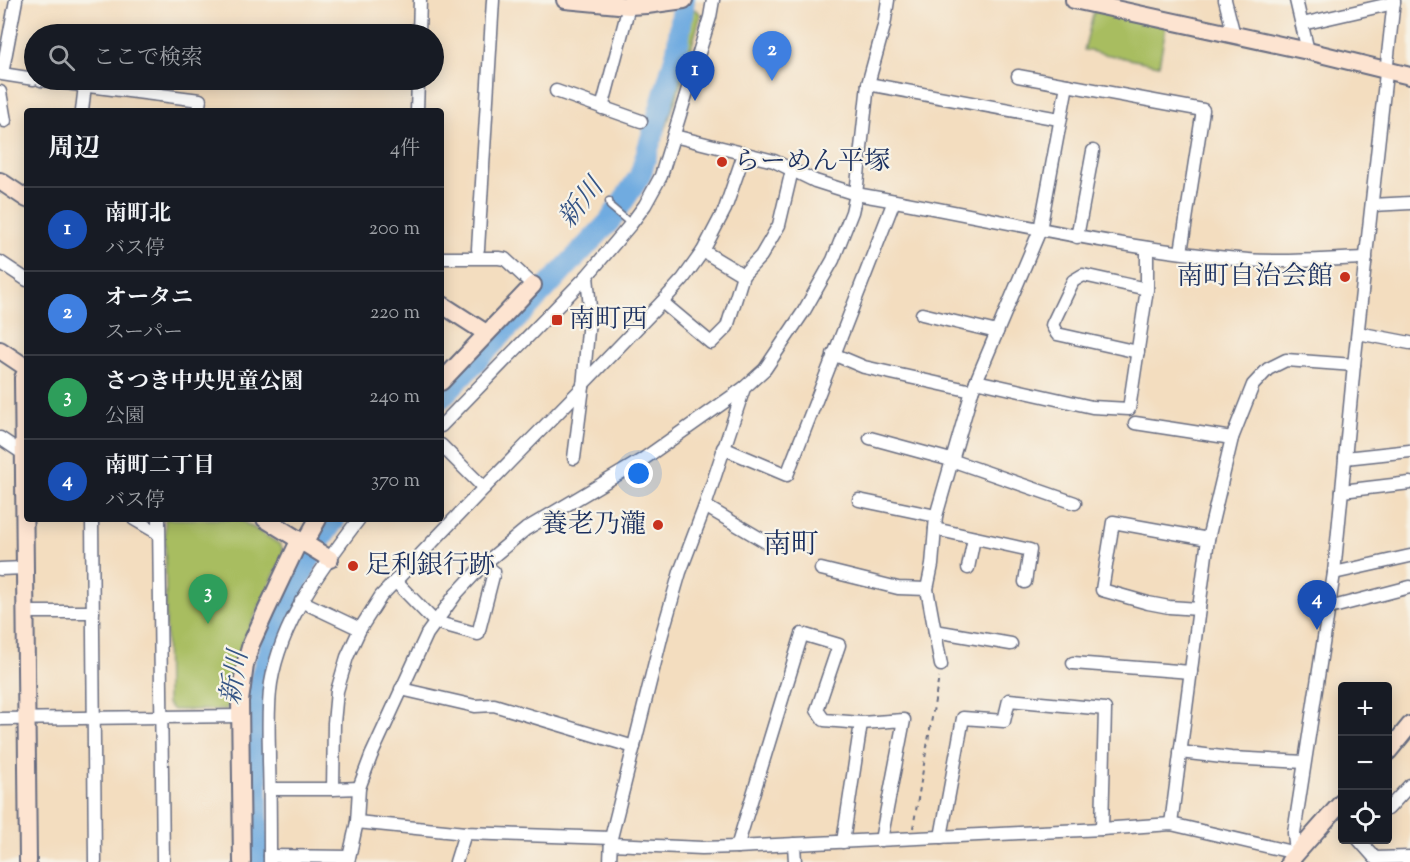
<!DOCTYPE html>
<html lang="ja">
<head>
<meta charset="utf-8">
<style>
	body { margin:0; font-family:"Sorts Mill Goudy","Noto Serif JP",serif; background:#242831; color:#f1f3f6 }
	.controls { position:absolute; right:18px; bottom:18px; display:grid; overflow:hidden; border-radius:6px; box-shadow:0 3px 15px #0003 }
	.controls button { width:54px; height:54px; display:grid; place-items:center; padding:0; border:0; border-bottom:2px solid #363941; background:#171b24; color:#f1f3f6; font:30px sans-serif }
	.you { position:absolute; left:639px; top:474px; width:21px; height:21px; margin:-15px; border:4px solid #fff; border-radius:50%; background:#1a73e8; box-shadow:0 0 0 9px #1a73e833 }
	.badge { display:grid; place-items:center; width:39px; height:39px; border-radius:50%; background:#0f766e; color:#fff; font-size:20px; font-weight:700 }
	.pin { position:absolute; translate:-50% -50px; filter:drop-shadow(0 2px 3px #0008) }
	.pin::after { content:''; position:absolute; top:32px; width:21px; height:18px; background:inherit; clip-path:polygon(0 0,100% 0,50% 100%) }
	.list { margin:0; padding:0; list-style:none }
	h2 { display:flex; justify-content:space-between; align-items:center; height:78px; margin:0; padding:0 24px; font-size:26px }
	h2 small { font-size:20px; font-weight:400; color:#9ea1a6 }
	.list li { display:grid; grid-template-columns:39px 1fr auto; gap:18px; align-items:center; box-sizing:border-box; height:84px; padding:0 24px; border-top:2px solid #363941 }
	.list b { display:block; font-size:22px; white-space:nowrap }
	.list p { margin:0; font-size:20px; white-space:nowrap; color:#9ea1a6 }
	.list em { font-size:20px; font-style:normal; color:#9ea1a6 }
	.icon { flex:none; width:33px; height:33px; fill:none; stroke:currentColor; stroke-width:2; stroke-linecap:round; stroke-linejoin:round }
	.map { position:relative; flex:none; width:1410px; height:862px; overflow:hidden }
	.search { position:absolute; background:#171b24; box-shadow:0 3px 15px #0003; left:24px; top:24px; width:420px; height:66px; display:flex; align-items:center; gap:15px; box-sizing:border-box; padding:0 21px; border-radius:33px; color:#9ea1a6; font-size:22px }
	.panel { position:absolute; background:#171b24; box-shadow:0 3px 15px #0003; left:24px; top:108px; width:420px; height:414px; border-radius:6px }
	.map>svg:first-child { display:block }
	.green { fill:#a8bd61; stroke:#627660; stroke-width:1.5 }
	.lines { fill:none; stroke-linecap:round; stroke-linejoin:round }
	.river { stroke:#70abe0; stroke-width:22 }
	.lane-casing { stroke:#676c80; stroke-width:9 }
	.street-casing { stroke:#676c80; stroke-width:15 }
	.secondary-casing { stroke:#676c80; stroke-width:20 }
	.path { stroke:#676c80; stroke-width:2; stroke-dasharray:4.5 4.5; stroke-linecap:butt }
	.lane { stroke:#fff; stroke-width:6 }
	.street { stroke:#fff; stroke-width:12 }
	.secondary { stroke:#fde4d1; stroke-width:16 }
	.poi-dot { fill:#c8321e; stroke:#f7f3e8; stroke-width:2 }
	.labels { text-anchor:middle; dominant-baseline:central; stroke-width:4.5; stroke-linejoin:round; paint-order:stroke }
	.poi-label { font-size:26px; fill:#1b2f5e; stroke:#f7f3e8; text-anchor:start }
	.water-label { font-size:27px; font-style:italic; fill:#355485; stroke:#f7f3e8 }
	.quarter-label { font-size:28px; fill:#1b2f5e; stroke:#f7f3e8 }
</style>
</head>
<body>
<div class="map">
<svg width="1410" height="862" viewBox="0 0 1410 862">
	<rect width="100%" height="100%" fill="#f7f3e8"/>
	<filter id="ink" filterUnits="userSpaceOnUse"><feTurbulence type="fractalNoise" baseFrequency=".0167" numOctaves="2"/><feDisplacementMap in="SourceGraphic" scale="12" xChannelSelector="R" yChannelSelector="G"/><feConvolveMatrix kernelMatrix="1 2 1 2 8 2 1 2 1" color-interpolation-filters="sRGB"/></filter>
	<filter id="wash" filterUnits="userSpaceOnUse"><feTurbulence type="fractalNoise" baseFrequency=".008" numOctaves="4" result="noise"/><feDisplacementMap in="SourceGraphic" scale="24" xChannelSelector="R" yChannelSelector="G"/><feGaussianBlur stdDeviation="1.35" result="paint"/><feColorMatrix in="noise" values="0 0 0 0 0 0 0 0 0 0 0 0 0 0 0 0 0 1.4 0 .05"/><feComposite in="paint" operator="in"/></filter>
	<g filter="url(#wash)">
		<rect width="100%" height="100%" fill="#f3ddbf"/>
		<g class="green">
			<path d="M 693,9 L 697,10 L 701,15 L 677,96 L 665,130 C 676,90 688,50 693,9 Z"/>
			<path d="M 1094,11 L 1166,27 L 1159,65 L 1084,50 Z"/>
			<path d="M 165,519 L 239,519 L 281,545 L 284,554 L 243,641 L 237,664 L 232,703 L 225,710 L 173,710 L 167,704 Z"/>
		</g>
		<g class="lines">
			<g class="river">
				<path d="M 441,398 L 609,222 L 640,176 L 677,51 L 684,0"/>
				<path d="M 258,862 L 256,713 L 257,691 L 275,629 L 308,562 L 321,539 L 335,519"/>
			</g>
		</g>
	</g>
	<g filter="url(#ink)">
		<g class="lines">
			<g class="lane-casing">
				<path id="lane" d="M 609,201 L 610,206 L 631,224"/>
			</g>
			<g class="street-casing">
				<g id="street">
					<path d="M 16,0 L 2,74 L 34,79"/>
					<path d="M 1225,0 L 1234,35"/>
					<path d="M 1296,0 L 1308,51"/>
					<path d="M 1302,24 L 1394,3"/>
					<path d="M 419,34 L 420,0"/>
					<path d="M 1018,76 L 1067,85"/>
					<path d="M 41,80 L 200,100 L 198,111"/>
					<path d="M 868,84 L 1059,119"/>
					<path d="M 556,91 L 641,121"/>
					<path d="M 0,92 L 5,121"/>
					<path d="M 602,108 L 629,6"/>
					<path d="M 82,111 L 85,85"/>
					<path d="M 417,111 L 418,80"/>
					<path d="M 674,136 L 774,161 L 815,181 L 856,194 C 986,216 1115,249 1248,260 C 1287,263 1327,259 1366,258"/>
					<path d="M 1372,205 L 1410,203"/>
					<path d="M 1077,237 L 1093,151"/>
					<path d="M 478,249 L 493,0"/>
					<path d="M 441,258 L 499,258 L 505,259 L 533,285"/>
					<path d="M 0,262 L 27,280"/>
					<path d="M 743,275 L 761,256 L 779,225 L 792,170"/>
					<path d="M 662,302 L 711,343 L 727,327 L 743,275 L 703,251"/>
					<path d="M 922,314 L 997,332"/>
					<path d="M 1358,333 L 1410,343"/>
					<path d="M 1138,352 L 1057,334 L 1052,325 L 1073,281 L 1083,275 L 1147,289"/>
					<path d="M 833,354 L 864,367 L 972,391"/>
					<path d="M 976,381 L 1092,407 L 1129,409 L 1147,289 L 1147,248"/>
					<path d="M 583,384 L 662,302 L 683,279 L 703,251 L 725,209 L 744,154"/>
					<path d="M 1135,423 L 1232,438"/>
					<path d="M 441,426 L 587,276 L 631,224 L 645,205 L 661,176 L 710,17 L 713,0"/>
					<path d="M 0,438 L 27,456"/>
					<path d="M 870,438 L 951,460 L 1075,503"/>
					<path d="M 441,445 L 484,488"/>
					<path d="M 723,448 L 787,475 L 894,201"/>
					<path d="M 574,458 L 583,387 L 590,308 L 587,276"/>
					<path d="M 1345,458 L 1410,451"/>
					<path d="M 1342,491 L 1410,483"/>
					<path d="M 859,500 L 936,516"/>
					<path d="M 705,506 L 766,542"/>
					<path d="M 92,519 L 95,862"/>
					<path d="M 134,519 L 158,533"/>
					<path d="M 159,519 L 163,862"/>
					<path d="M 935,529 L 1030,550 L 1025,582"/>
					<path d="M 968,568 L 974,538"/>
					<path d="M 0,569 L 24,568"/>
					<path d="M 821,569 L 898,588 L 927,589"/>
					<path d="M 1334,573 L 1410,556"/>
					<path d="M 395,581 L 435,622 L 478,634 L 494,572 L 484,564"/>
					<path d="M 301,601 L 360,629"/>
					<path d="M 1329,608 L 1410,587"/>
					<path d="M 1199,609 L 1169,607 L 1148,603 L 1102,590 L 1113,522 L 1208,539"/>
					<path d="M 26,612 L 93,612"/>
					<path d="M 935,631 L 1011,644"/>
					<path d="M 1073,663 L 1191,672"/>
					<path d="M 941,665 L 927,589 L 932,565 L 936,516 L 972,391 L 1040,230 L 1067,85 L 1203,110 L 1181,252"/>
					<path d="M 401,689 L 475,706 L 494,705 L 634,747"/>
					<path d="M 0,719 L 241,716"/>
					<path d="M 1180,752 L 1231,758 L 1304,762"/>
					<path d="M 270,789 L 333,789 L 334,723 L 337,691 L 347,657 L 360,629 L 381,596 L 484,488 L 583,387"/>
					<path d="M 333,789 L 359,788"/>
					<path d="M 1388,809 L 1410,785"/>
					<path d="M 357,822 L 465,833 L 611,838"/>
					<path d="M 1171,824 L 1208,539 L 1232,438 L 1253,385 L 1268,369 L 1286,360 L 1354,365"/>
					<path d="M 941,837 L 963,718 L 1004,721 L 1009,700 L 1105,709 L 1102,829"/>
					<path d="M 1359,840 L 1375,858 L 1410,857"/>
					<path d="M 843,842 L 861,723"/>
					<path d="M 611,844 L 702,848 L 737,847 L 1102,829 L 1171,824 L 1296,853 L 1294,833 L 1334,573 L 1354,365 L 1394,0"/>
					<path d="M 794,844 L 795,862"/>
					<path d="M 737,847 L 802,634 L 839,645 L 817,710 L 824,720 L 861,723 L 904,720 L 881,840"/>
					<path d="M 270,856 L 349,857"/>
					<path d="M 270,862 C 270,828 270,795 269,761 C 269,735 267,709 271,683 C 281,622 322,567 359,519"/>
					<path d="M 348,862 L 357,822 L 359,788 L 371,756 L 427,634 L 456,594 L 484,564 L 526,529 L 642,460 L 744,388"/>
					<path d="M 456,862 L 465,833"/>
					<path d="M 610,862 L 611,838 L 662,634 L 680,572 L 705,506 L 744,388 L 765,369 L 804,311 L 833,260 L 852,212 L 856,194 L 868,84 L 884,26 L 888,0"/>
				</g>
			</g>
			<g class="secondary-casing">
				<g id="secondary">
					<path d="M 565,0 L 629,6 L 647,5 L 684,0"/>
					<path d="M 1074,0 L 1308,51 L 1410,76"/>
					<path d="M 0,181 L 27,199"/>
					<path d="M 441,304 L 486,333"/>
					<path d="M 0,350 L 27,368"/>
					<path d="M 27,370 L 23,378 L 28,862"/>
					<path d="M 441,382 L 533,285"/>
					<path d="M 265,519 L 330,559"/>
					<path d="M 304,544 L 318,519"/>
					<path d="M 1388,752 L 1410,725"/>
					<path d="M 242,862 L 240,701 L 245,665 L 251,644 L 266,611 L 299,541"/>
					<path d="M 1289,862 L 1342,802"/>
				</g>
			</g>
			<path class="path" d="M 913,828 L 939,677"/>
			<use href="#lane" class="lane"/>
			<use href="#street" class="street"/>
			<use href="#secondary" class="secondary"/>
		</g>
	</g>
	<g class="poi-dot">
		<circle cx="722" cy="162" r="6"/>
		<circle cx="1345" cy="277" r="6"/>
		<rect x="551" y="314" width="12" height="12" rx="3"/>
		<circle cx="658" cy="525" r="6"/>
		<circle cx="353" cy="566" r="6"/>
	</g>
	<g class="labels">
		<g class="poi-label">
			<text x="734" y="162">らーめん平塚</text>
			<text x="1333" y="277" text-anchor="end">南町自治会館</text>
			<text x="569" y="320">南町西</text>
			<text x="646" y="525" text-anchor="end">養老乃瀧</text>
			<text x="365" y="566">足利銀行跡</text>
		</g>
		<g class="water-label">
			<text transform="translate(582 204) rotate(-51)">新川</text>
			<text transform="translate(236 678) rotate(-81)">新川</text>
		</g>
		<g class="quarter-label">
			<text x="791" y="546">南町</text>
		</g>
	</g>
</svg>
<div class="controls">
<button>+</button>
<button>−</button>
<button><svg class="icon" aria-label="locate" viewBox="0 0 24 24"><circle cx="12" cy="12" r="6"/><path d="M12 2v4M12 18v4M2 12h4M18 12h4"/></svg></button>
</div>
<div class="you"></div>
<div class="pin badge" style="left:695px;top:101px;background:#1a4fb4">1</div>
<div class="pin badge" style="left:772px;top:81px;background:#3f7fe0">2</div>
<div class="pin badge" style="left:208px;top:624px;background:#2e9e5b">3</div>
<div class="pin badge" style="left:1317px;top:630px;background:#1a4fb4">4</div>
<div class="search"><svg class="icon" aria-label="search" viewBox="0 0 24 24"><circle cx="10" cy="10" r="6"/><path d="M15 15l6 6"/></svg>ここで検索</div>
<section class="panel">
<h2>周辺<small>4件</small></h2>
<ul class="list">
<li><span class="badge" style="background:#1a4fb4">1</span><div><b>南町北</b><p>バス停</p></div><em>200 m</em></li>
<li><span class="badge" style="background:#3f7fe0">2</span><div><b>オータニ</b><p>スーパー</p></div><em>220 m</em></li>
<li><span class="badge" style="background:#2e9e5b">3</span><div><b>さつき中央児童公園</b><p>公園</p></div><em>240 m</em></li>
<li><span class="badge" style="background:#1a4fb4">4</span><div><b>南町二丁目</b><p>バス停</p></div><em>370 m</em></li>
</ul>
</section>
</div>
</body>
</html>
